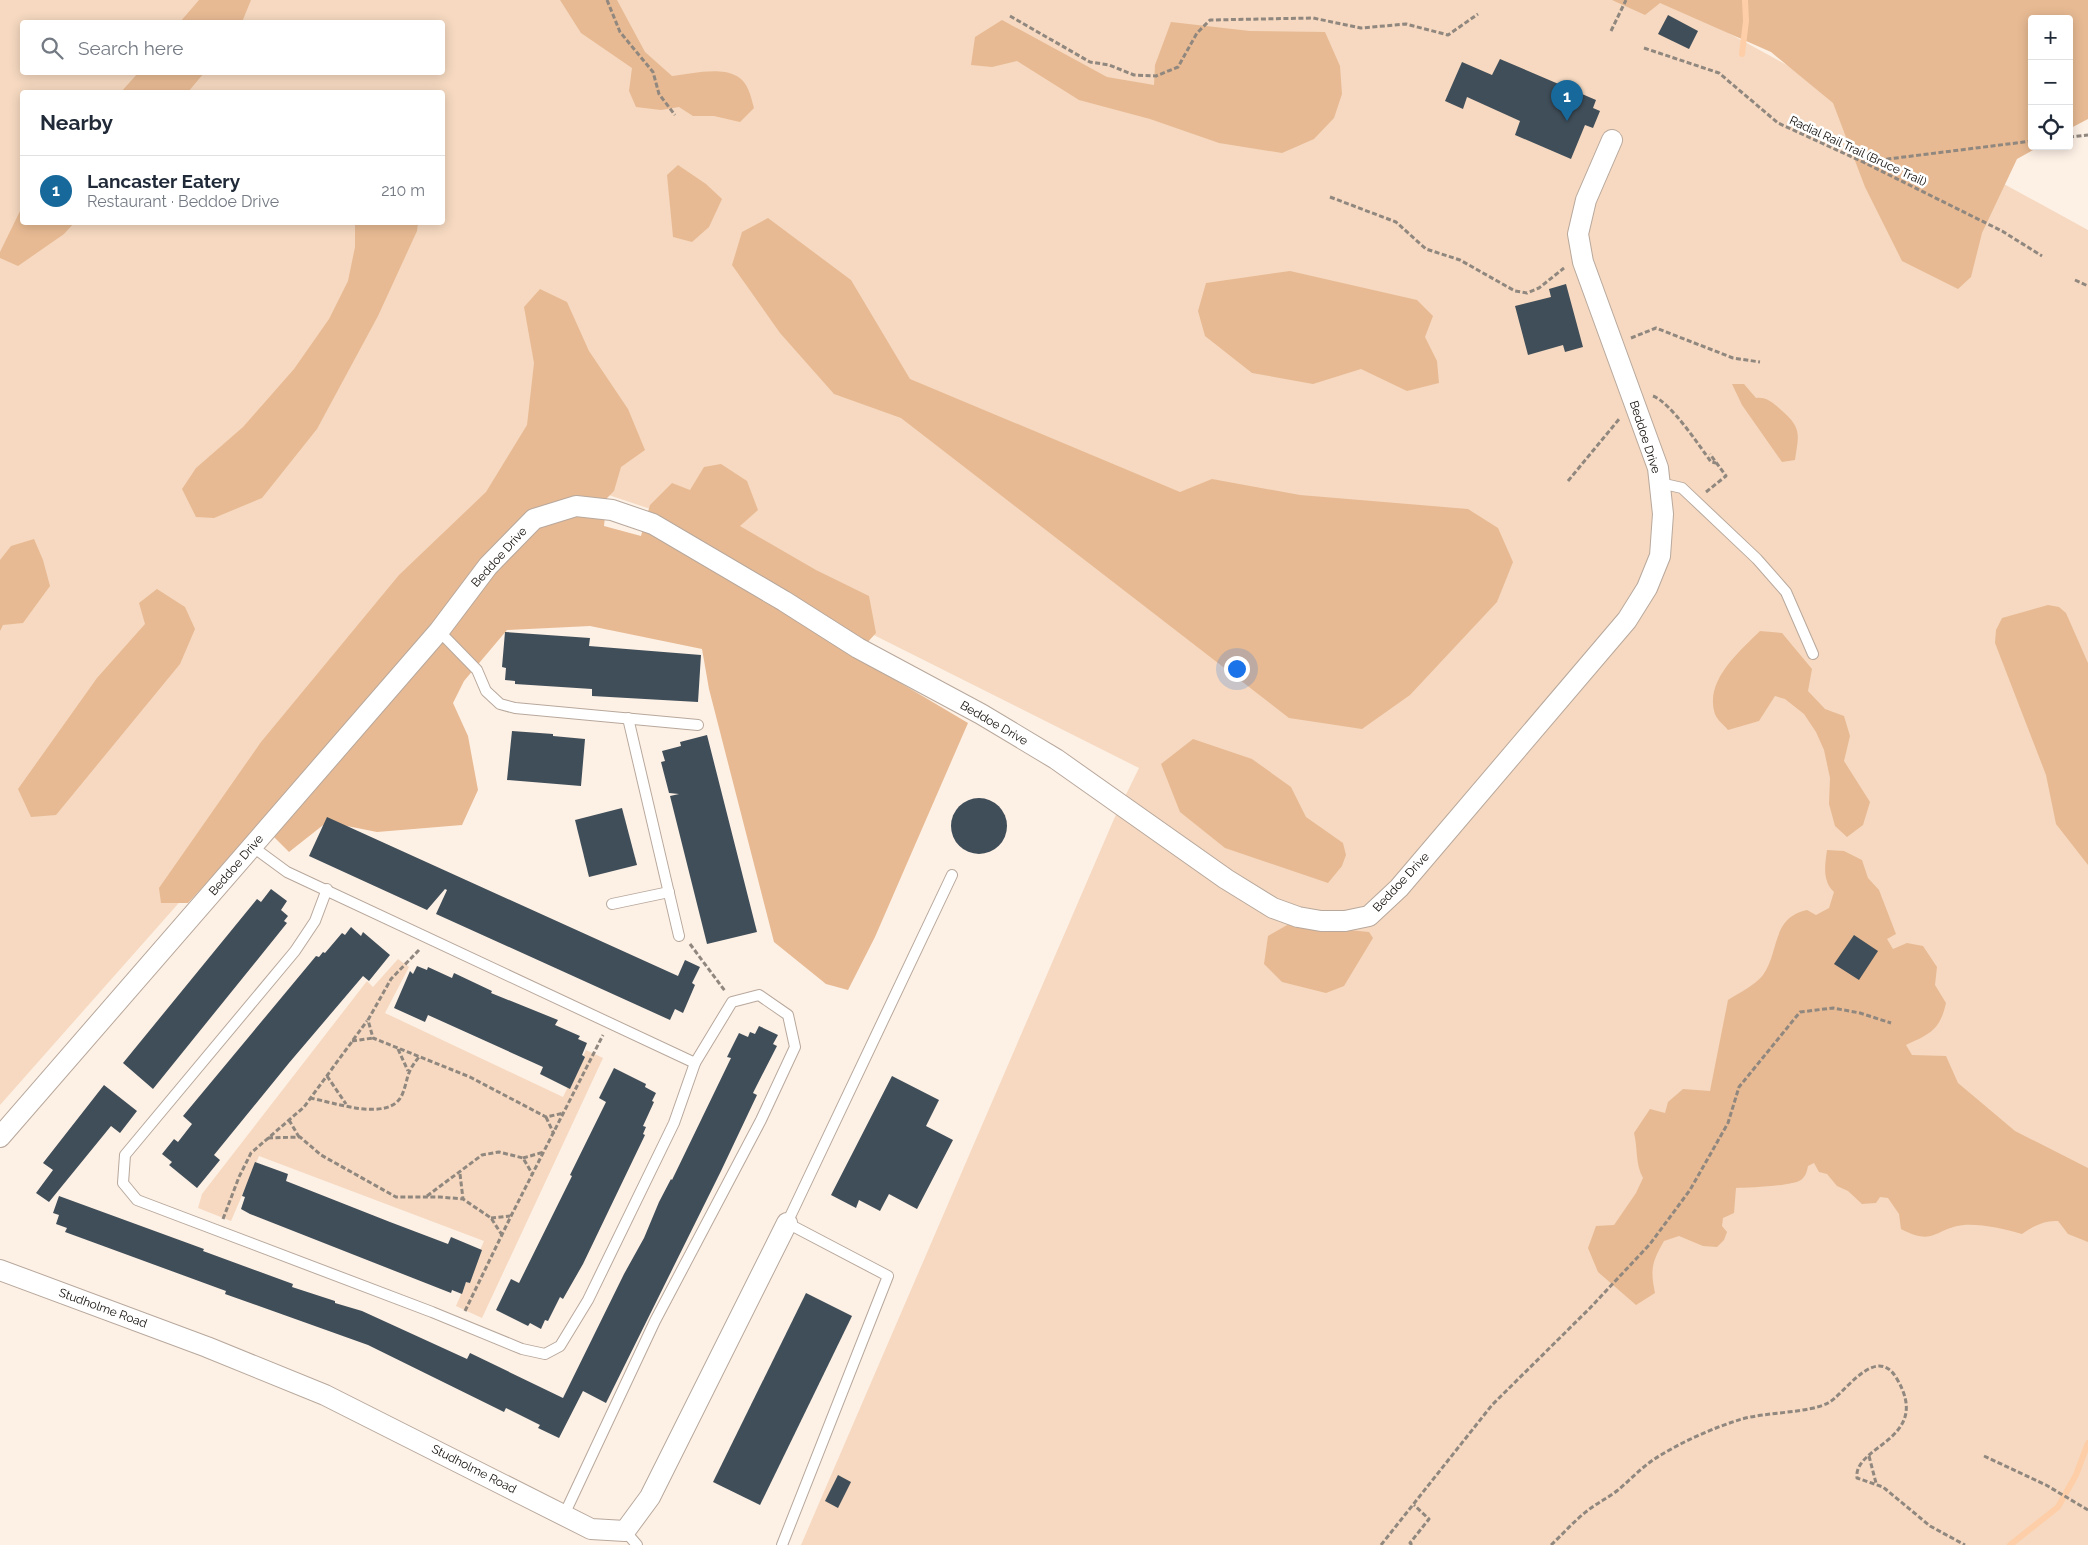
<!DOCTYPE html>
<html lang="en">
<head>
<meta charset="utf-8">
<style>
	body { margin:0; font-family:Raleway,sans-serif; background:#f6f6f7; color:#1f2937 }
	.controls { position:absolute; right:15px; top:15px; display:grid; overflow:hidden; border-radius:5px; box-shadow:0 2px 12px #0003 }
	.controls button { width:45px; height:45px; display:grid; place-items:center; padding:0; border:0; border-bottom:1px solid #e0e1e3; background:#fff; color:#1f2937; font:25px sans-serif }
	.you { position:absolute; left:1236px; top:668px; width:18px; height:18px; margin:-12px; border:4px solid #fff; border-radius:50%; background:#1a73e8; box-shadow:0 0 0 8px #1a73e833 }
	.badge { display:grid; place-items:center; width:32px; height:32px; border-radius:50%; background:#18699b; color:#fff; font-size:16px; font-weight:700 }
	.pin { position:absolute; translate:-50% -41px; filter:drop-shadow(0 1px 2px #0008) }
	.pin::after { content:''; position:absolute; top:26px; width:18px; height:15px; background:inherit; clip-path:polygon(0 0,100% 0,50% 100%) }
	.list { margin:0; padding:0; list-style:none }
	h2 { display:flex; justify-content:space-between; align-items:center; height:65px; margin:0; padding:0 20px; font-size:21px }
	h2 small { font-size:16px; font-weight:400; color:#747a83 }
	.list li { display:grid; grid-template-columns:32px 1fr auto; gap:15px; align-items:center; box-sizing:border-box; height:70px; padding:0 20px; border-top:1px solid #e0e1e3 }
	.list b { display:block; font-size:19px; white-space:nowrap }
	.list p { margin:0; font-size:16px; white-space:nowrap; color:#747a83 }
	.list em { font-size:16px; font-style:normal; color:#747a83 }
	.icon { flex:none; width:28px; height:28px; fill:none; stroke:currentColor; stroke-width:2; stroke-linecap:round; stroke-linejoin:round }
	.map { position:relative; flex:none; width:2088px; height:1545px; overflow:hidden }
	.search { position:absolute; background:#fff; box-shadow:0 2px 12px #0003; left:20px; top:20px; width:425px; height:55px; display:flex; align-items:center; gap:12px; box-sizing:border-box; padding:0 18px; border-radius:5px; color:#747a83; font-size:19px }
	.panel { position:absolute; background:#fff; box-shadow:0 2px 12px #0003; left:20px; top:90px; width:425px; height:135px; border-radius:5px }
	.map>svg:first-child { display:block }
	.green { fill:#f6d9c0; fill-rule:evenodd }
	.forest { fill:#e7ba93 }
	.lines { fill:none; stroke-linecap:round; stroke-linejoin:round }
	.stream { stroke:#fdcea7; stroke-width:6 }
	.building { fill:#404e59 }
	.service-casing { stroke:#b8a89c; stroke-width:12 }
	.minor-casing { stroke:#b8a89c; stroke-width:22 }
	.path { stroke:#90877f; stroke-width:3; stroke-dasharray:5 2.5; stroke-linecap:butt }
	.service { stroke:#fff; stroke-width:10 }
	.minor { stroke:#fff; stroke-width:20 }
	.labels { text-anchor:middle; dominant-baseline:central; stroke-width:5; stroke-linejoin:round; paint-order:stroke }
	.street-label { font-size:12px; fill:#120d09; stroke:#fff }
</style>
</head>
<body>
<div class="map">
<svg width="2088" height="1545" viewBox="0 0 2088 1545">
	<rect width="100%" height="100%" fill="#fdf0e5"/>
	<g class="green">
		<path d="M 0,0 L 1668,0 L 2088,230 L 2088,1545 L 801,1545 L 1114,819 L 1139,768 L 808,602 L 668,515 L 597,491 L 538,497 L 0,1105 ZM 22,22 L 442,22 L 442,72 L 22,72 ZM 22,92 L 442,92 L 442,222 L 22,222 Z"/>
		<path d="M 398,959 L 409,967 L 385,1013 L 563,1097 L 586,1050 L 603,1058 L 482,1318 L 456,1306 L 484,1241 L 259,1156 L 231,1221 L 198,1208 L 202,1194 L 367,981 L 373,987 Z"/>
	</g>
	<g class="forest">
		<path d="M 199,0 L 251,0 L 242,22 L 180,22 Z"/>
		<path d="M 560,0 L 617,0 L 645,52 L 672,76 C 694,74 737,61 748,89 C 751,95 752,102 754,108 L 740,122 L 714,116 L 693,116 L 679,107 L 661,110 L 636,107 L 629,91 L 632,68 L 581,33 Z"/>
		<path d="M 1612,0 L 2088,0 L 2088,119 L 2069,129 L 2069,19 L 2032,19 L 2032,146 L 2040,146 L 2017,159 L 1982,233 L 1971,277 L 1958,289 L 1902,261 L 1865,187 L 1833,103 L 1771,52 L 1660,3 L 1645,15 Z"/>
		<path d="M 1002,20 L 1107,77 L 1154,85 L 1155,65 L 1171,22 L 1250,31 L 1325,32 L 1340,66 L 1342,94 L 1334,118 L 1314,139 L 1282,153 L 1219,143 L 1150,119 L 1079,100 L 1017,61 L 992,67 L 971,65 L 975,37 Z"/>
		<path d="M 138,73 L 138,72 L 204,73 L 188,92 L 121,92 Z"/>
		<path d="M 678,165 L 706,184 L 722,199 L 709,227 L 692,242 L 673,237 L 667,175 Z"/>
		<path d="M 22,207 L 22,222 L 74,223 L 64,234 L 18,266 L 0,258 L 0,252 Z"/>
		<path d="M 768,218 L 851,280 L 910,379 L 1180,492 L 1212,479 L 1300,495 L 1468,509 L 1498,528 L 1513,562 L 1497,602 L 1410,695 L 1362,729 L 1289,718 L 901,418 L 834,394 L 780,333 L 732,265 L 742,232 Z"/>
		<path d="M 355,223 L 418,223 L 417,231 L 378,316 L 317,429 L 262,498 L 214,518 L 196,517 L 182,489 L 196,468 L 243,427 L 294,369 L 329,319 L 348,281 L 355,247 Z"/>
		<path d="M 1290,271 L 1417,300 L 1433,316 L 1425,337 L 1437,361 L 1439,383 L 1407,391 L 1361,369 L 1313,384 L 1252,373 L 1205,336 L 1198,311 L 1206,283 Z"/>
		<path d="M 540,289 L 567,302 L 589,351 L 628,409 L 645,450 L 621,467 L 614,491 L 607,498 L 604,526 L 641,536 L 650,505 L 672,483 L 690,490 L 704,467 L 721,464 L 747,481 L 758,510 L 740,526 L 816,570 L 869,596 L 876,633 L 855,656 L 968,723 L 875,937 L 848,990 L 826,984 L 774,942 L 709,689 L 702,649 L 590,626 L 507,630 L 464,681 L 453,703 L 468,736 L 478,790 L 462,825 L 377,832 L 327,822 L 289,852 L 261,824 L 188,903 L 161,903 L 159,888 L 261,742 L 399,575 L 486,492 L 527,425 L 534,363 L 524,307 Z"/>
		<path d="M 1732,384 L 1744,384 L 1756,398 C 1766,397 1772,402 1780,409 C 1802,428 1799,433 1795,460 L 1782,462 L 1742,405 Z"/>
		<path d="M 34,539 L 43,560 L 50,586 L 23,623 L 3,625 L 0,631 L 0,560 L 11,546 Z"/>
		<path d="M 157,589 L 185,607 L 195,629 L 180,664 L 56,815 L 31,817 L 18,789 L 97,678 L 145,624 L 139,603 Z"/>
		<path d="M 2048,605 L 2059,607 L 2066,613 L 2088,663 L 2088,865 L 2056,824 L 2046,775 L 1995,643 L 1996,630 L 2002,618 Z"/>
		<path d="M 1760,631 L 1782,633 L 1812,669 L 1808,691 L 1825,709 L 1844,716 L 1850,736 L 1844,761 L 1870,802 L 1863,825 L 1847,837 L 1835,826 L 1829,804 L 1830,778 L 1824,750 L 1816,732 L 1804,714 L 1785,699 L 1775,696 L 1759,721 L 1728,730 C 1724,725 1717,720 1715,714 C 1704,681 1739,652 1760,631 Z"/>
		<path d="M 1193,739 L 1252,759 L 1291,787 L 1306,817 L 1343,843 L 1346,855 L 1342,866 L 1328,883 L 1225,848 L 1180,812 L 1161,764 Z"/>
		<path d="M 1827,850 L 1844,851 L 1862,860 L 1868,878 L 1879,890 L 1896,934 L 1887,939 L 1893,949 L 1907,943 L 1923,946 L 1937,967 L 1935,985 L 1946,1003 C 1940,1030 1930,1034 1906,1045 L 1912,1055 L 1946,1056 L 1958,1083 L 2015,1131 L 2088,1168 L 2088,1242 L 2068,1234 L 2058,1221 C 2045,1220 2033,1226 2022,1234 C 2004,1229 1983,1224 1964,1225 C 1935,1228 1935,1247 1901,1229 L 1899,1214 L 1888,1198 L 1880,1197 L 1876,1203 L 1862,1204 L 1848,1191 L 1837,1186 L 1827,1174 L 1819,1172 L 1814,1163 L 1808,1166 C 1807,1171 1806,1176 1801,1180 C 1792,1186 1748,1188 1736,1188 L 1734,1213 L 1723,1218 L 1722,1226 L 1727,1232 L 1724,1240 L 1717,1247 L 1703,1246 L 1679,1236 L 1664,1241 C 1652,1262 1650,1269 1655,1293 L 1636,1305 L 1598,1272 L 1588,1248 L 1596,1226 L 1614,1225 L 1636,1193 L 1643,1178 C 1635,1163 1638,1149 1634,1133 L 1650,1109 L 1665,1113 L 1668,1102 L 1683,1089 L 1710,1091 L 1728,1000 C 1739,993 1755,985 1763,975 C 1780,951 1771,918 1807,910 L 1816,915 L 1829,908 L 1834,892 C 1822,881 1825,865 1827,850 Z"/>
		<path d="M 1289,924 L 1369,932 L 1373,938 L 1344,986 L 1326,993 L 1282,982 L 1264,964 L 1268,936 Z"/>
	</g>
	<g class="lines">
		<g class="stream">
			<path d="M 1742,54 L 1746,21 L 1745,0"/>
			<path d="M 2010,1545 L 2058,1507 L 2076,1475 L 2088,1443"/>
		</g>
	</g>
	<g class="building">
		<path d="M 1668,15 L 1698,31 L 1689,49 L 1658,34 Z"/>
		<path d="M 1500,59 L 1596,100 L 1593,108 L 1600,111 L 1593,128 L 1585,125 L 1571,159 L 1515,135 L 1520,121 L 1467,97 L 1463,109 L 1445,101 L 1462,62 L 1492,75 Z"/>
		<path d="M 1566,284 L 1583,347 L 1565,352 L 1563,345 L 1528,355 L 1515,306 L 1551,297 L 1549,289 Z"/>
		<path d="M 505,632 L 590,638 L 589,646 L 701,655 L 698,702 L 592,696 L 592,689 L 515,684 L 515,681 L 505,680 L 506,668 L 502,667 Z"/>
		<path d="M 512,731 L 553,734 L 553,736 L 585,739 L 581,786 L 507,780 Z"/>
		<path d="M 707,735 L 757,932 L 707,944 L 670,796 L 679,794 L 669,793 L 661,762 L 665,761 L 662,751 L 681,746 L 680,742 Z"/>
		<circle cx="979" cy="826" r="28"/>
		<path d="M 622,808 L 637,865 L 589,877 L 575,820 Z"/>
		<path d="M 327,817 L 678,976 L 685,960 L 700,967 L 692,983 L 695,985 L 683,1013 L 675,1009 L 670,1020 L 436,914 L 447,890 L 445,889 L 427,910 L 309,856 Z"/>
		<path d="M 271,889 L 287,901 L 281,910 L 288,916 L 284,921 L 287,923 L 153,1089 L 123,1063 L 257,899 L 261,902 Z"/>
		<path d="M 351,927 L 361,936 L 363,932 L 390,955 L 369,981 L 363,976 L 289,1063 L 214,1155 L 220,1160 L 197,1188 L 169,1165 L 172,1162 L 162,1154 L 174,1139 L 178,1142 L 192,1124 L 183,1116 L 316,956 L 319,957 L 323,952 L 325,953 L 342,933 L 345,935 Z"/>
		<path d="M 1854,935 L 1878,951 L 1859,980 L 1834,964 Z"/>
		<path d="M 417,966 L 427,970 L 428,967 L 452,978 L 454,973 L 492,991 L 491,993 L 558,1020 L 555,1025 L 580,1036 L 578,1039 L 587,1043 L 582,1055 L 585,1057 L 570,1089 L 540,1074 L 543,1067 L 428,1015 L 425,1022 L 394,1008 L 410,971 L 413,974 Z"/>
		<path d="M 759,1026 L 778,1035 L 773,1044 L 777,1046 L 757,1085 L 753,1093 L 757,1095 L 721,1171 L 606,1403 L 583,1391 L 559,1438 L 538,1428 L 540,1425 L 506,1408 L 504,1412 L 368,1345 L 225,1294 L 226,1291 L 65,1232 L 67,1228 L 56,1224 L 59,1215 L 53,1213 L 59,1196 L 204,1249 L 203,1251 L 293,1284 L 292,1287 L 335,1301 L 335,1303 L 362,1311 L 467,1359 L 470,1353 L 563,1398 L 624,1274 L 644,1238 L 659,1202 L 671,1179 L 672,1180 L 731,1058 L 727,1057 L 739,1033 L 748,1037 L 750,1032 L 755,1034 Z"/>
		<path d="M 614,1068 L 646,1084 L 645,1087 L 656,1093 L 652,1101 L 654,1102 L 643,1126 L 646,1127 L 643,1134 L 645,1135 L 583,1264 L 563,1299 L 560,1297 L 548,1321 L 545,1320 L 541,1329 L 530,1323 L 528,1326 L 496,1310 L 511,1279 L 519,1283 L 572,1176 L 570,1175 L 606,1102 L 599,1098 Z"/>
		<path d="M 892,1076 L 939,1100 L 926,1126 L 953,1140 L 917,1209 L 889,1194 L 880,1211 L 859,1200 L 856,1208 L 831,1195 Z"/>
		<path d="M 104,1085 L 137,1111 L 120,1133 L 111,1126 L 49,1202 L 36,1193 L 53,1170 L 43,1163 Z"/>
		<path d="M 255,1162 L 288,1174 L 286,1181 L 390,1222 L 448,1244 L 451,1237 L 482,1250 L 470,1283 L 466,1282 L 462,1294 L 452,1290 L 451,1293 L 250,1214 L 241,1209 L 245,1197 L 242,1196 Z"/>
		<path d="M 806,1293 L 852,1316 L 760,1505 L 713,1482 Z"/>
		<path d="M 838,1475 L 851,1482 L 838,1508 L 825,1501 Z"/>
	</g>
	<g class="lines">
		<g class="service-casing">
			<g id="service">
				<path d="M 1660,483 L 1682,488 L 1757,559 L 1786,592 L 1813,654"/>
				<path d="M 439,631 L 477,670 L 486,691 L 500,704 L 515,708 L 698,725"/>
				<path d="M 628,718 L 679,936"/>
				<path d="M 253,847 L 287,872 L 695,1063"/>
				<path d="M 327,889 L 315,921 L 295,951 L 125,1155 L 123,1183 L 137,1200 L 432,1312 L 522,1349 L 545,1354 L 560,1346 L 588,1300 L 674,1123 L 695,1063 L 732,1002 L 759,995 L 788,1015 L 795,1047 L 761,1120 L 655,1321 L 564,1515"/>
				<path d="M 612,904 L 669,892"/>
				<path d="M 625,1531 L 637,1545"/>
				<path d="M 782,1545 L 888,1276 L 787,1223 L 952,875"/>
			</g>
		</g>
		<g class="minor-casing">
			<g id="minor">
				<path d="M 0,1137 L 439,631 L 488,566 L 534,519 L 576,506 L 612,510 L 653,524 L 784,601 L 858,648 L 981,714 L 1056,759 L 1226,879 L 1273,908 L 1298,917 L 1321,921 L 1345,921 L 1369,916 L 1399,888 L 1627,620 L 1647,588 L 1660,556 L 1663,514 L 1658,468 L 1583,262 L 1578,234 L 1586,200 L 1612,140"/>
				<path d="M 0,1270 L 207,1347 L 325,1395 L 591,1529 L 625,1531 L 650,1497 L 787,1223"/>
			</g>
		</g>
		<g class="path">
			<path d="M 607,0 L 620,32 L 653,72 L 659,94 L 675,115"/>
			<path d="M 1010,16 L 1090,62 L 1109,65 L 1134,75 L 1156,76 L 1178,67 L 1197,33 L 1210,20 L 1313,18 L 1361,28 L 1406,24 L 1448,35 L 1478,14"/>
			<path d="M 1611,31 L 1626,0"/>
			<path d="M 1644,48 L 1719,73 L 1778,123 L 1863,162 L 2002,231 L 2042,256"/>
			<path d="M 2069,137 L 2088,135"/>
			<path d="M 1864,162 L 2032,141"/>
			<path d="M 1330,197 L 1396,222 L 1426,249 L 1460,260 L 1515,291 L 1527,293 L 1539,288 L 1564,268"/>
			<path d="M 2075,280 L 2088,286"/>
			<path d="M 1631,338 L 1656,328 L 1733,358 L 1760,362"/>
			<path d="M 1653,396 C 1670,402 1699,445 1711,462 L 1716,463"/>
			<path d="M 1568,481 L 1620,418"/>
			<path d="M 1706,492 L 1726,476 L 1710,454"/>
			<path d="M 690,944 L 725,991"/>
			<path d="M 419,950 L 391,979 L 368,1020 L 373,1038 L 470,1077 L 546,1117 L 564,1113"/>
			<path d="M 352,1041 L 373,1038"/>
			<path d="M 398,1049 L 408,1071"/>
			<path d="M 327,1076 L 346,1104"/>
			<path d="M 310,1098 C 333,1102 389,1123 402,1095 C 409,1078 405,1074 419,1057"/>
			<path d="M 546,1117 L 554,1134"/>
			<path d="M 289,1120 L 299,1137"/>
			<path d="M 268,1138 L 300,1137 L 321,1155 L 396,1197 L 440,1197 L 463,1199 L 491,1218 L 502,1235"/>
			<path d="M 523,1158 L 544,1152"/>
			<path d="M 460,1174 L 463,1199"/>
			<path d="M 427,1196 L 482,1155 L 499,1152 L 523,1158 L 533,1175"/>
			<path d="M 491,1218 L 510,1216"/>
			<path d="M 223,1219 L 239,1177 L 251,1153 L 304,1107 L 367,1021"/>
			<path d="M 465,1311 L 511,1216 L 603,1035"/>
			<path d="M 1869,1456 L 1876,1483"/>
			<path d="M 1984,1456 L 2046,1485 L 2088,1510"/>
			<path d="M 1381,1545 L 1492,1405 L 1590,1308 L 1650,1244 L 1690,1190 L 1728,1123 L 1739,1087 L 1800,1012 L 1833,1008 L 1860,1013 L 1891,1023"/>
			<path d="M 1412,1545 L 1410,1543 L 1429,1519 L 1414,1505"/>
			<path d="M 1551,1545 C 1563,1534 1574,1521 1587,1511 C 1597,1503 1608,1498 1618,1490 C 1630,1480 1640,1469 1653,1460 C 1679,1443 1712,1428 1742,1419 C 1767,1412 1809,1413 1828,1403 C 1844,1395 1876,1342 1897,1379 C 1933,1440 1853,1445 1857,1478 L 1883,1487 L 1930,1526 L 1965,1545"/>
		</g>
		<use href="#service" class="service"/>
		<use href="#minor" class="minor"/>
	</g>
	<g class="labels">
		<g class="street-label">
			<text transform="translate(1858 151) rotate(25)">Radial Rail Trail (Bruce Trail)</text>
			<text transform="translate(1645 437) rotate(72)">Beddoe Drive</text>
			<text transform="translate(499 557) rotate(-48)">Beddoe Drive</text>
			<text transform="translate(994 723) rotate(30)">Beddoe Drive</text>
			<text transform="translate(236 865) rotate(-49)">Beddoe Drive</text>
			<text transform="translate(1401 882) rotate(-47)">Beddoe Drive</text>
			<text transform="translate(103 1308) rotate(20)">Studholme Road</text>
			<text transform="translate(474 1469) rotate(27)">Studholme Road</text>
		</g>
	</g>
</svg>
<div class="controls">
<button>+</button>
<button>−</button>
<button><svg class="icon" aria-label="locate" viewBox="0 0 24 24"><circle cx="12" cy="12" r="6"/><path d="M12 2v4M12 18v4M2 12h4M18 12h4"/></svg></button>
</div>
<div class="you"></div>
<div class="pin badge" style="left:1567px;top:121px">1</div>
<div class="search"><svg class="icon" aria-label="search" viewBox="0 0 24 24"><circle cx="10" cy="10" r="6"/><path d="M15 15l6 6"/></svg>Search here</div>
<section class="panel">
<h2>Nearby<small></small></h2>
<ul class="list">
<li><span class="badge">1</span><div><b>Lancaster Eatery</b><p>Restaurant · Beddoe Drive</p></div><em>210 m</em></li>
</ul>
</section>
</div>
</body>
</html>
